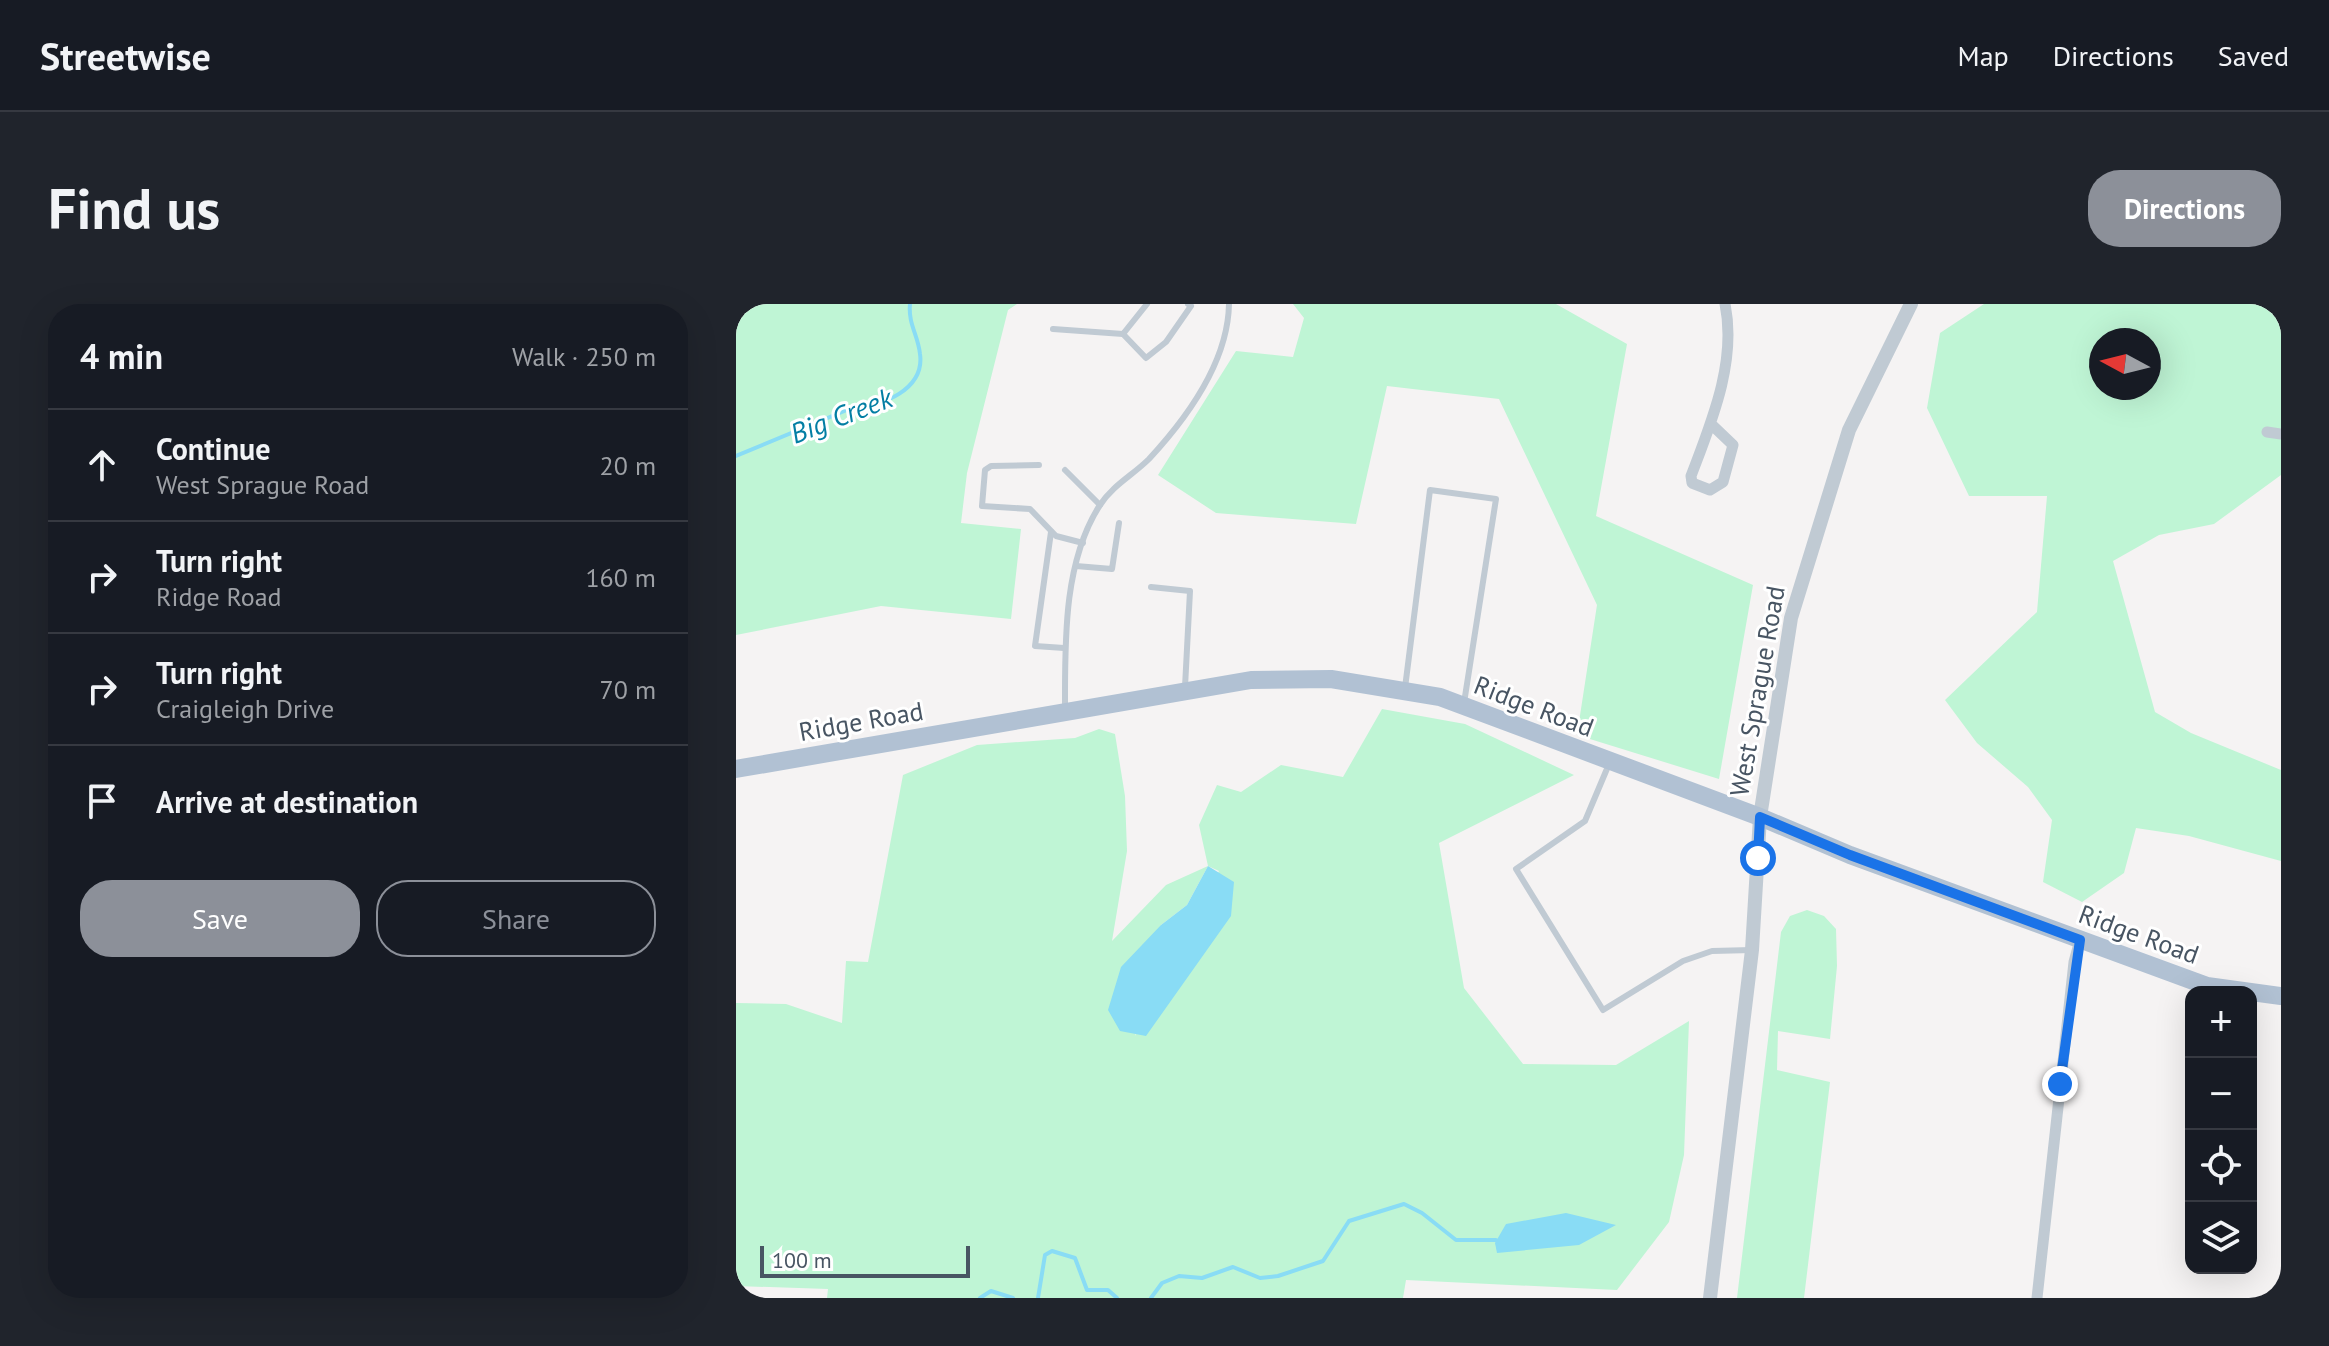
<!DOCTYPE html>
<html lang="en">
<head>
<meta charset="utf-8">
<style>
	body { margin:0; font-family:"PT Sans",sans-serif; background:#20242c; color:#f1f3f6 }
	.controls { position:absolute; right:24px; bottom:24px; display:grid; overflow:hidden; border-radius:16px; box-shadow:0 8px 32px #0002 }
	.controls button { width:72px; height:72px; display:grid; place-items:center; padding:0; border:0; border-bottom:2px solid #363941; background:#171b24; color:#f1f3f6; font:40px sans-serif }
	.compass { position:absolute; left:1353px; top:24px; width:72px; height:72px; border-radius:50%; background:#171b24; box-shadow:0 8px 32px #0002; rotate:277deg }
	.scale { position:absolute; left:24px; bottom:20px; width:210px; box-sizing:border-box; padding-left:8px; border:4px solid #485563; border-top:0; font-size:22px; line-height:28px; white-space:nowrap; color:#485563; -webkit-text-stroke:6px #fff; paint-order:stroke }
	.stop { position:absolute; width:24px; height:24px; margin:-18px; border:6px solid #1a73e8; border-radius:50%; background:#fff }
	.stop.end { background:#1a73e8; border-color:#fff; box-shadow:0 2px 8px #0008 }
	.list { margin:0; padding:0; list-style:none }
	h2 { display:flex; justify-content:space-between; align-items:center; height:104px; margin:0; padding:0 32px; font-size:34px }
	h2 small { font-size:26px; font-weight:400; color:#9ea1a6 }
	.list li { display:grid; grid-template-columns:52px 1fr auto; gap:24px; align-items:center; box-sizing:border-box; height:112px; padding:0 32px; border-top:2px solid #363941 }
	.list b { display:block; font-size:30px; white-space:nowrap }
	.list p { margin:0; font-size:26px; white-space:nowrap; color:#9ea1a6 }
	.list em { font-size:26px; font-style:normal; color:#9ea1a6 }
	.actions { display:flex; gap:16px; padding:24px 32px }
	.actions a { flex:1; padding:18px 0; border:2px solid #8c9099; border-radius:32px; text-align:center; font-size:28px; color:#8c9099 }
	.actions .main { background:#8c9099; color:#fff }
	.icon { flex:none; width:44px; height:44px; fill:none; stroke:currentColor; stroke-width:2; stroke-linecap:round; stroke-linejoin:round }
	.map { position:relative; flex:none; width:1545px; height:994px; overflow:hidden; border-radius:32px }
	header { display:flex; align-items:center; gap:48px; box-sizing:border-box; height:112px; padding:0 40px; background:#171b24; border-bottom:2px solid #363941 }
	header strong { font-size:38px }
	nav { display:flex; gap:44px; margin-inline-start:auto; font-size:28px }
	.intro { display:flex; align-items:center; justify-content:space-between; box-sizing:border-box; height:192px; padding:0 48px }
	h1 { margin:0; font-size:56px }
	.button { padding:20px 36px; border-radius:32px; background:#8c9099; color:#fff; font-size:28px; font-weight:700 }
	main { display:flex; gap:48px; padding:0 48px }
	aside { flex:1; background:#171b24; border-radius:32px; box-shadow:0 8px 32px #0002 }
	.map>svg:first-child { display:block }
	.green { fill:#bff5d5; fill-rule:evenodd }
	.water { fill:#89dcf5 }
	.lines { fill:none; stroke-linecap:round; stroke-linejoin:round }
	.stream { stroke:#89dcf5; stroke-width:4 }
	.service { stroke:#c0cad3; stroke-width:6 }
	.minor { stroke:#c0cad3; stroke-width:11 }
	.tertiary { stroke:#c0cad3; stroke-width:14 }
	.primary { stroke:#b1c1d3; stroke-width:18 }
	.route { stroke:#1a73e8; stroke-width:10 }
	.labels { text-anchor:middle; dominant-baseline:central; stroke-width:6; stroke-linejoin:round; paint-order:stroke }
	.street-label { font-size:26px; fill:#485563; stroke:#fff }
	.water-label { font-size:28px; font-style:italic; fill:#037ea4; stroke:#fff }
</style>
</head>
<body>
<header>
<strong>Streetwise</strong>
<nav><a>Map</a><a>Directions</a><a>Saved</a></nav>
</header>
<div class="intro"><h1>Find us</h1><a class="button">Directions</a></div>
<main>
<aside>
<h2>4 min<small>Walk · 250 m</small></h2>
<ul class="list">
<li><svg class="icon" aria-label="ahead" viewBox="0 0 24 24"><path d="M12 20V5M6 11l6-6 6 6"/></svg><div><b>Continue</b><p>West Sprague Road</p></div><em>20 m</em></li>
<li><svg class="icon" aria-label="right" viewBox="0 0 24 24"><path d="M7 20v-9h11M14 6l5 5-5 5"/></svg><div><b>Turn right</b><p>Ridge Road</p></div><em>160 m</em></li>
<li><svg class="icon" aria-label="right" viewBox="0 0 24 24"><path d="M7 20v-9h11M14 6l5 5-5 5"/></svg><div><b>Turn right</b><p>Craigleigh Drive</p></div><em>70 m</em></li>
<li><svg class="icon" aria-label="arrive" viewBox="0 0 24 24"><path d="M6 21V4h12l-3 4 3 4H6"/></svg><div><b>Arrive at destination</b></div></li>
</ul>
<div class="actions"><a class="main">Save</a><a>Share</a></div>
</aside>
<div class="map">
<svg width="1545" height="994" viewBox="0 0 1545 994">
	<rect width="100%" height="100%" fill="#f5f3f3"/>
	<g class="green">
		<path d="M 0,0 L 281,0 L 272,6 L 231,169 L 225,219 L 285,225 L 275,315 L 145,302 L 0,331 Z"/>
		<path d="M 557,0 L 820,0 L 891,40 L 860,212 L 1017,281 L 983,475 L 841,431 L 861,301 L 763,95 L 651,82 L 620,220 L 480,209 L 422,171 L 500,47 L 557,53 L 568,14 Z"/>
		<path d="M 1248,0 L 1545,0 L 1545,171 L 1478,220 L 1423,231 L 1377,257 L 1419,408 L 1455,429 L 1545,466 L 1545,557 L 1453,532 L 1400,524 L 1388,569 L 1346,598 L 1307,578 L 1316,516 L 1292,483 L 1241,439 L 1209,396 L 1301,308 L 1311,192 L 1233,192 L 1191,104 L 1204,29 ZM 1365,36 L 1413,36 L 1413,84 L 1365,84 Z"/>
		<path d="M 646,405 L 729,420 L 838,471 L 703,539 L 728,684 L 787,760 L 880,761 L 953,717 L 948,851 L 933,918 L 881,986 L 670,976 L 667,994 L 91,994 L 92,985 L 0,982 L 0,699 L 50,700 L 106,719 L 110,657 L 132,658 L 167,471 L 241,441 L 339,434 L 363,425 L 379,430 L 389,492 L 391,547 L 376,637 L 430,581 L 472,562 L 463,521 L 481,481 L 505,488 L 545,461 L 607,473 ZM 472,562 L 483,567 L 399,732 L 425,621 L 451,601 Z"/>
		<path d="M 1071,606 L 1088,612 L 1100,625 L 1101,662 L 1094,735 L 1042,727 L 1041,766 L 1094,778 L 1068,994 L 1001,994 L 1045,628 L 1054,612 Z"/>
	</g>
	<g class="water">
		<path d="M 472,562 L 498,578 L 495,612 L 410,732 L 384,727 L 372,706 L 385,663 L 425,621 L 451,601 Z"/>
		<path d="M 830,909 L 880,921 L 843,941 L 761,949 L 759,939 L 770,920 Z"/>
	</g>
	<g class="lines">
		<g class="stream">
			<path d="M 0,152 L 118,103 C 146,103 189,85 184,50 C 182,31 172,20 174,0"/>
			<path d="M 244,994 L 255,987 L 277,994"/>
			<path d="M 302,994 L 309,951 L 316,947 L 339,954 L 351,986 L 372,986 L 381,994"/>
			<path d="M 415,994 L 426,979 L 443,972 L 466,974 L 497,963 L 524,974 L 542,972 L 587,957 L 613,917 L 668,900 L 686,909 L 720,936 L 760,936"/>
		</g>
		<g class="service">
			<path d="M 317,25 L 387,30 L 411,0"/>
			<path d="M 387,30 L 410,54 L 430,38 L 455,2 L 452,0"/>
			<path d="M 303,161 L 255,162 L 249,166 L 246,202 L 294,205 L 320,232 L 347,239"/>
			<path d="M 329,166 L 364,201"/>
			<path d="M 315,228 L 299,342 L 328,344"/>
			<path d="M 340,262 L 376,265 L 383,219"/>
			<path d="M 415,283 L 454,287 L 449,383"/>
			<path d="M 669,384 L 694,186 L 760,195 L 728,399"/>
			<path d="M 329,404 C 329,339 327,258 364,201 C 377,181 397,171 413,155 C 451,114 492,57 493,0"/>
			<path d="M 873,460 L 849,517 L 780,565 L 867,706 L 947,657 L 976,647 L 1016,646"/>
		</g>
		<g class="minor">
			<path d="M 975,120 L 997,141 L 987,178 L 974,186 L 956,179 L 955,172 C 975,119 1001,58 989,0"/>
			<path d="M 1531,128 L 1545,130"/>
			<path d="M 1301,994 L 1338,658 L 1344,636"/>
		</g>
		<path class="tertiary" d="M 974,994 L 1016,646 L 1024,513 L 1055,314 L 1113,126 L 1175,0"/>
		<path class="primary" d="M 0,465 L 515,376 L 595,375 L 704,393 L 1024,513 L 1114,551 L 1471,682 L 1545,692"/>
	</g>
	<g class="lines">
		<path class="route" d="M 1022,554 L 1024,513 L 1114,551 L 1344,636 L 1324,780"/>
	</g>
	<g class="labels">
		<g class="street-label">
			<text transform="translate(1021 387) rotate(-80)">West Sprague Road</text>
			<text transform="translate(798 402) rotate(21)">Ridge Road</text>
			<text transform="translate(125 417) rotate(-10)">Ridge Road</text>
			<text transform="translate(1403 630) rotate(20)">Ridge Road</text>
		</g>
		<g class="water-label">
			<text transform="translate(105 111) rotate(-21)">Big Creek</text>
		</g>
	</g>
</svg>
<div class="controls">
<button>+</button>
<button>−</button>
<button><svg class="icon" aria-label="locate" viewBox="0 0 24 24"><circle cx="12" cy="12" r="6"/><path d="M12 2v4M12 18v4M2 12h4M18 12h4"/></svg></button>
<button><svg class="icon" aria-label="layers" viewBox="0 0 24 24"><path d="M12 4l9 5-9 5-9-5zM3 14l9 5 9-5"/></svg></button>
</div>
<svg class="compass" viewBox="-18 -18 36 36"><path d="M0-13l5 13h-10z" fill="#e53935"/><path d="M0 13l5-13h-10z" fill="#9ea1a6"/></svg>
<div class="scale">100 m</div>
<div class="stop" style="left:1022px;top:554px"></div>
<div class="stop end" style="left:1324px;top:780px"></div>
</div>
</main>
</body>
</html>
